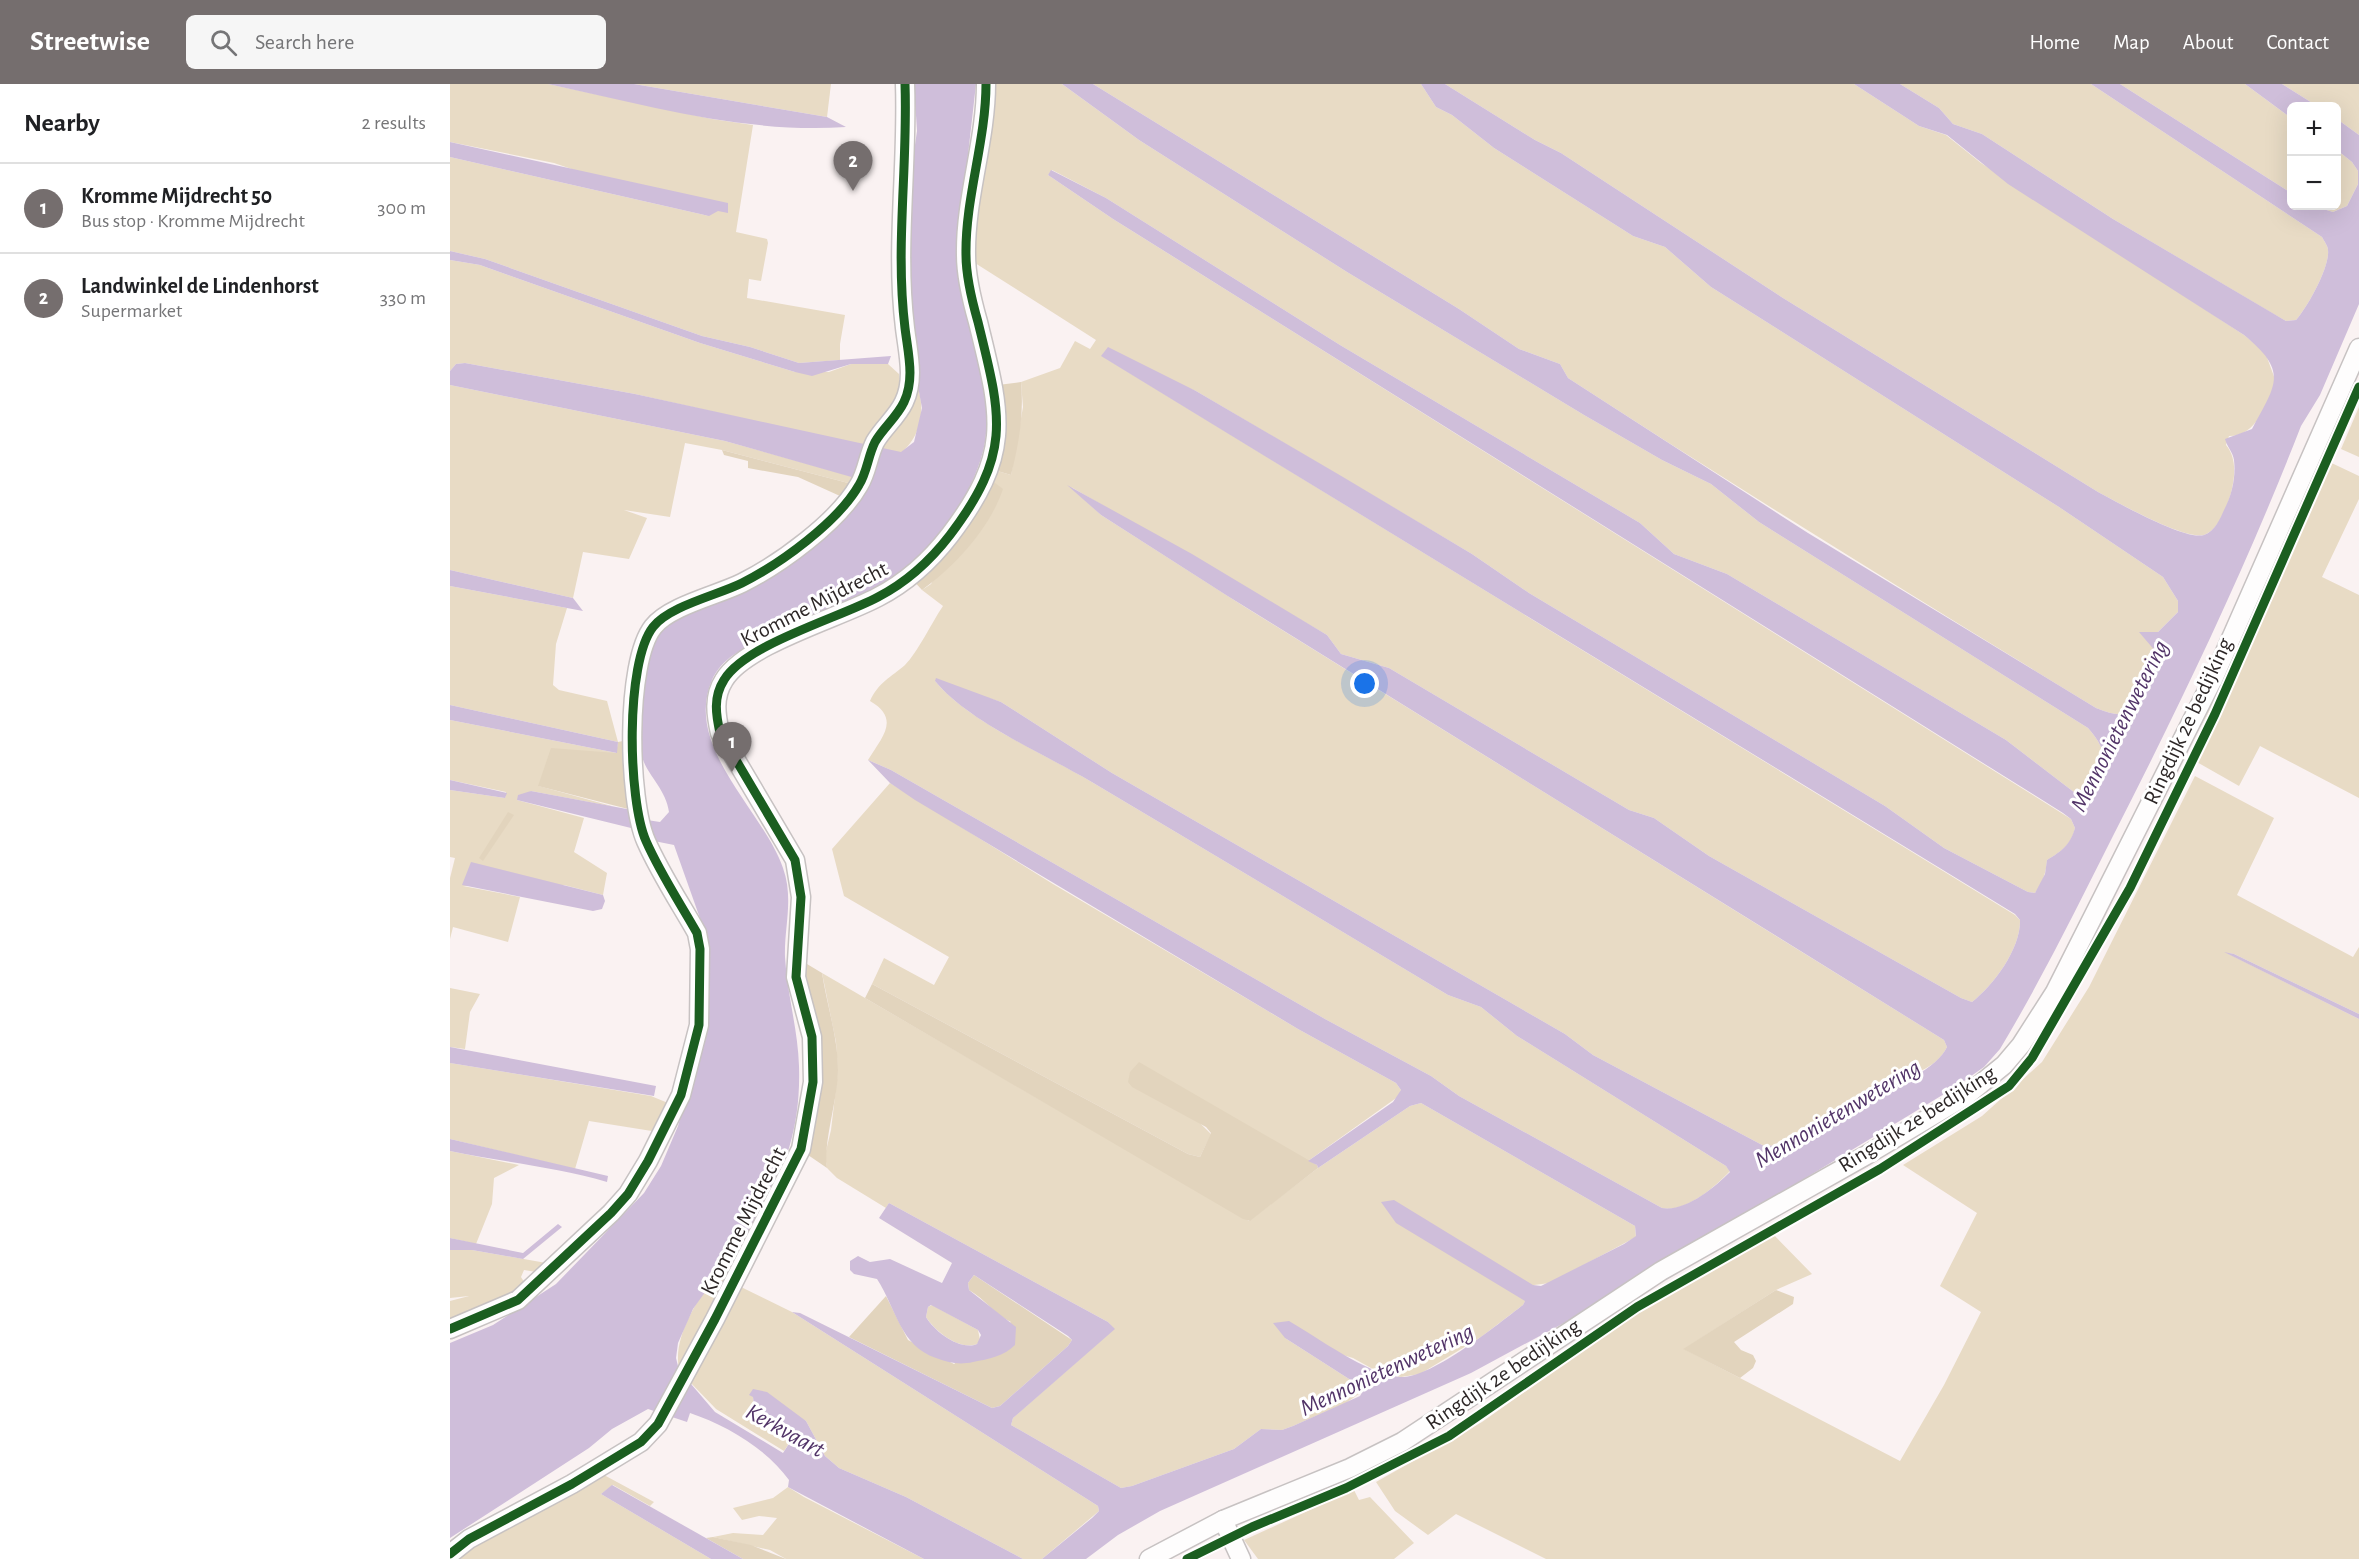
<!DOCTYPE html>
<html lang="en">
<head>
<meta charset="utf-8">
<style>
	body { margin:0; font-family:"Alegreya Sans",sans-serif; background:#f6f6f6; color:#202124 }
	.controls { position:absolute; right:18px; top:18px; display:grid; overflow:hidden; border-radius:9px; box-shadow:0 6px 24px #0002 }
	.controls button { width:54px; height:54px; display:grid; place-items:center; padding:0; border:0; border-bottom:2px solid #e0e0e0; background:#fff; color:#202124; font:30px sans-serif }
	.you { position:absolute; left:915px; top:600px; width:21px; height:21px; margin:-15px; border:4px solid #fff; border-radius:50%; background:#1a73e8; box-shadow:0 0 0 9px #1a73e833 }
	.badge { display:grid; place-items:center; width:39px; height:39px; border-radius:50%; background:#756e6e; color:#fff; font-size:20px; font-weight:700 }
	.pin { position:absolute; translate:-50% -50px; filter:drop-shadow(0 2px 3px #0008) }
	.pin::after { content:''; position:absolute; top:32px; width:21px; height:18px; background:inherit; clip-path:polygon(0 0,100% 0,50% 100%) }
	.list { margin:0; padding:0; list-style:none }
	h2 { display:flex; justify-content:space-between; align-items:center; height:78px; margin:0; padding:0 24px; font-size:26px }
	h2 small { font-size:20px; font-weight:400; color:#757577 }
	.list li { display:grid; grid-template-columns:39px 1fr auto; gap:18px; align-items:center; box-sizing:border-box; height:90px; padding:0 24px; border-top:2px solid #e0e0e0 }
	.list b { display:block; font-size:22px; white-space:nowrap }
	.list p { margin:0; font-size:20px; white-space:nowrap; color:#757577 }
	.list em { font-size:20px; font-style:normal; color:#757577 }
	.icon { flex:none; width:33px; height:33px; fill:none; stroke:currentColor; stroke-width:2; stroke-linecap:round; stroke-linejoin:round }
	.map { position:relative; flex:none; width:1909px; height:1475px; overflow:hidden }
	header { display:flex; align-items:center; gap:36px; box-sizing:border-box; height:84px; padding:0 30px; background:#756e6e; color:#fff }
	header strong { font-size:28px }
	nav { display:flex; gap:33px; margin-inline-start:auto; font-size:21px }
	.search { width:420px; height:54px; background:#f6f6f6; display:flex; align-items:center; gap:15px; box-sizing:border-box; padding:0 21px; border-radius:9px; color:#757577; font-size:22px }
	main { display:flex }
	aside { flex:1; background:#fff }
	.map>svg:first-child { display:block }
	.green { fill:#e8dbc5 }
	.forest { fill:#e2d4bd }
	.water { fill:#cfbeda; fill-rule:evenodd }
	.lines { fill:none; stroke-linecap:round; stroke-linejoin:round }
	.minor-casing { stroke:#c7c2c2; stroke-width:21 }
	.minor { stroke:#fefdfd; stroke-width:18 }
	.cycleway-casing { stroke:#fff; stroke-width:13 }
	.cycleway { stroke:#1b5e20; stroke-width:9 }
	.labels { text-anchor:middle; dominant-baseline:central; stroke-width:6; stroke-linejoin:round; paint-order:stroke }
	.street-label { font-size:22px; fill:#2d2727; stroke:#fff }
	.water-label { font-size:24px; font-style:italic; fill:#523468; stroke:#fff }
</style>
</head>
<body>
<header>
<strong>Streetwise</strong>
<div class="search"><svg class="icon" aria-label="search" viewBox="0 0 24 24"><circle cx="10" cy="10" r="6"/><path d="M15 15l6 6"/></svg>Search here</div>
<nav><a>Home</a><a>Map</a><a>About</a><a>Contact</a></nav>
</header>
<main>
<aside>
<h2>Nearby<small>2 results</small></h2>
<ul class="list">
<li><span class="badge">1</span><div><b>Kromme Mijdrecht 50</b><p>Bus stop · Kromme Mijdrecht</p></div><em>300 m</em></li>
<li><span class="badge">2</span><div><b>Landwinkel de Lindenhorst</b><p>Supermarket</p></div><em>330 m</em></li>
</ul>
</aside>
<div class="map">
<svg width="1909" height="1475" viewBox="0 0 1909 1475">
	<rect width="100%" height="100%" fill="#faf2f2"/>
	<g class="green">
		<path d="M 0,0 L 98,0 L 262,35 L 303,41 L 286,148 L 317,155 L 318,159 L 311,197 L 299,195 L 297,214 L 395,231 L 390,260 L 390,276 L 349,279 L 300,263 L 252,252 L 35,175 L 0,167 L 0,73 L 259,132 L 104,79 L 0,58 Z"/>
		<path d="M 184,0 L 381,0 L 377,33 Z"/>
		<path d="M 544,0 L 612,0 L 689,56 L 897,188 L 1134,331 L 1212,376 L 1261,400 L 1309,438 L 1638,644 C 1659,667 1661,689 1639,713 L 1629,712 L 1556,656 L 1277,490 L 1224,470 L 1190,439 L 890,261 L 656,114 L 602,86 L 598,91 L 663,135 L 1621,735 L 1625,744 C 1621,761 1612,767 1597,776 C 1596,789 1593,798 1585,809 L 1578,808 L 1494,764 L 1435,722 L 1079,509 L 1022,470 L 746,307 L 652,272 L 1565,831 L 1570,836 C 1571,864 1544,901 1522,918 L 1511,914 L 1259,772 L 1204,734 L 1179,726 L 939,584 L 891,570 L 877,551 L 621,403 L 651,431 L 795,523 L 1494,956 L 1497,963 C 1484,990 1450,992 1426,1005 C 1418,1010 1416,1019 1408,1026 C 1382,1046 1347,1062 1314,1062 L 1143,971 L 1115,950 L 662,689 L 551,618 L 485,597 C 519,638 593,669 640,697 C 760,768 879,840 998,911 L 1031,923 L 1067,952 L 1276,1082 L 1280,1087 C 1264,1104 1235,1129 1212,1124 L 1009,1012 L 981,992 L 875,935 L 441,686 L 418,676 C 432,653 451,635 420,617 C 428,599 441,593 455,581 C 468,568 482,538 493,522 L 472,506 L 481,500 L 541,396 L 544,386 L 561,391 L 573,323 L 571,298 L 610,284 L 625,257 L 640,265 L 646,256 L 525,179 L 524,157 Z"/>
		<path d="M 643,0 L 971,0 L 986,23 L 1002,31 L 1044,64 L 1183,152 L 1215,163 L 1261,203 L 1609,423 L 1713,493 L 1728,517 L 1728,528 L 1708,548 C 1707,557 1708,568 1706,577 C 1704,589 1686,626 1674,629 C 1664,632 1655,627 1646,624 C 1469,516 1292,407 1118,294 L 1110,280 L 1069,265 L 1009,225 Z"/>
		<path d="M 995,0 L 1404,0 L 1469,42 L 1496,51 L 1531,79 L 1794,251 L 1815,268 L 1826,298 C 1816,320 1807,352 1779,352 L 1776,361 C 1787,374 1785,393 1781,409 C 1777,422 1769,446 1754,451 C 1734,456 1667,418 1648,408 L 1333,214 L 1111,69 L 1085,56 Z"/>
		<path d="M 1450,0 L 1641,0 L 1872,153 C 1874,157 1878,162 1878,166 C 1880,183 1857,224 1846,236 L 1836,237 L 1822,229 L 1663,135 L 1532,50 L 1503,40 L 1489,24 Z"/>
		<path d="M 1670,0 L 1795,0 L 1841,34 L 1841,109 Z"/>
		<path d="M 1832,0 L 1909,0 L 1909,51 L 1887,35 L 1886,22 L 1867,22 Z"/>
		<path d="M 1887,66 L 1902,78 L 1908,87 L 1908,100 L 1897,122 L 1883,128 L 1863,122 L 1886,122 Z"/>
		<path d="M 0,176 L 30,181 L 250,259 L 345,288 L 379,288 L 401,280 L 438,280 L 449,290 C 452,323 436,337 419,363 L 185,310 L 15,279 L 6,280 L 0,287 Z"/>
		<path d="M 0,301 L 275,357 L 408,394 L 402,400 L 272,366 L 235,359 L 220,433 L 174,426 L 197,434 L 179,475 L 133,468 L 123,514 L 0,486 Z"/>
		<path d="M 467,301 C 476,326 471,352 451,369 L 428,365 L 457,331 Z"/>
		<path d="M 1909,323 L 1909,373 L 1891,365 Z"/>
		<path d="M 1871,374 L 1909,392 L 1909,415 L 1872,493 L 1909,511 L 1909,714 L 1810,662 L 1789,702 L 1738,673 Z"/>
		<path d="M 0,502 L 117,524 L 106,560 L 103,601 L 109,606 L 157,617 L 168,658 L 0,621 Z"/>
		<path d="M 0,636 L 167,669 L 89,702 L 165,723 L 81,707 L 67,716 L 134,734 L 124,768 L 157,789 L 153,811 L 114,801 L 13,802 L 70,813 L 58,858 L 3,843 L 0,855 L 0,794 L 5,774 L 0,773 L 0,706 L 55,714 L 56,708 L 0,696 Z"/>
		<path d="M 1745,692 L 1824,734 L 1787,811 L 1903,873 L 1909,863 L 1909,930 L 1784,870 L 1777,869 L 1909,935 L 1909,1475 L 1096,1475 L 1006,1430 L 978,1451 L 945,1427 L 926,1398 L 1032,1338 L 1193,1224 L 1323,1150 L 1362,1190 L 1326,1206 L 1234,1265 L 1450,1377 L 1494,1301 L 1531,1228 L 1490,1202 L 1527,1129 L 1453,1081 L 1532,1032 L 1592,978 L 1639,903 Z"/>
		<path d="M 440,699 L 603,800 L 848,945 L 946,999 L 951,1006 L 949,1012 L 858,1077 L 689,979 L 761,1050 L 750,1073 L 738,1070 L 422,900 L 434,874 L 484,901 L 499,873 L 394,812 L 382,765 Z"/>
		<path d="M 372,889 L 799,1137 L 868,1084 L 960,1022 L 971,1019 L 1185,1142 L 1186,1153 L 1100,1199 L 1084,1201 L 1073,1221 L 1031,1253 L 970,1290 L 951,1293 L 930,1289 L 903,1274 L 835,1254 L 910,1302 L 913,1307 L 896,1319 L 843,1342 L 832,1346 L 811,1345 L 784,1365 L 682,1402 L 671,1404 L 561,1341 L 563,1334 L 664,1245 L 658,1238 L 439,1119 L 436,1124 L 387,1094 L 377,1084 L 375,1071 L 381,1046 L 388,987 L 386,958 Z"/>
		<path d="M 0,904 L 30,910 L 20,928 L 15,965 L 0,963 Z"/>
		<path d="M 0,979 L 201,1012 L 218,1019 L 208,1048 L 139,1037 L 125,1085 L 0,1055 Z"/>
		<path d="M 0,1067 L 69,1081 L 44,1094 L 42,1120 L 26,1160 L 0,1154 Z"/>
		<path d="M 305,1143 L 229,1286 C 220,1238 273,1184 299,1147 Z"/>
		<path d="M 0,1166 L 22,1166 L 102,1180 L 92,1189 L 74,1186 L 71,1193 L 76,1201 L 69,1209 L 0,1241 L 0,1217 L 19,1212 L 0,1214 Z"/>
		<path d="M 291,1203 L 342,1228 L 648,1422 L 649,1427 L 592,1475 L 573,1475 L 456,1413 L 389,1384 L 375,1372 L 356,1337 L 303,1313 L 304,1323 L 342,1355 L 334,1367 L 266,1325 L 240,1298 Z"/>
		<path d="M 482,1221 L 528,1246 L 530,1256 L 527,1260 C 509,1267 485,1247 476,1233 L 478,1223 Z"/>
		<path d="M 154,1391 L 204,1418 L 200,1422 L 163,1401 L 151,1410 L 261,1475 L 5,1475 L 37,1450 Z"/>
		<path d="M 338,1403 L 354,1413 L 474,1475 L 336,1475 L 320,1466 L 263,1453 L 283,1449 L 313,1451 L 327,1434 L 309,1432 L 292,1436 L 283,1424 L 323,1414 Z"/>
		<path d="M 904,1406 L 909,1416 L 920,1413 L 964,1459 L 944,1475 L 808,1475 L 794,1456 Z"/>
	</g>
	<g class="forest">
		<path d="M 571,298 C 574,331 569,359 561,391 L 544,386 L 548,301 Z"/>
		<path d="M 272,366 L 402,400 L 390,412 L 348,393 L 298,384 L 298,377 L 274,371 Z"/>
		<path d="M 541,396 L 553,405 C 540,444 505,482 472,506 L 462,495 Z"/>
		<path d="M 178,656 L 182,726 L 88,702 L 101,664 L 166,669 L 168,658 Z"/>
		<path d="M 58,728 L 64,731 L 33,777 L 29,774 Z"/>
		<path d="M 352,877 L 372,889 C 377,921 388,954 388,986 C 388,1015 373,1058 377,1084 L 358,1071 C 371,1025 375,979 366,932 C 363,913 355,896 352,877 Z"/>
		<path d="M 422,900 L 738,1070 L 750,1073 L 761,1049 L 756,1043 L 682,1003 L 678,998 L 680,988 L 689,978 L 867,1081 L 868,1084 L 800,1137 L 793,1135 L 415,914 Z"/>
		<path d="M 524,1191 L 622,1256 L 618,1262 L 550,1322 L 542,1324 L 399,1253 L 436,1212 L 458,1256 L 504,1280 L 561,1238 C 545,1231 535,1215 519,1206 L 518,1199 Z"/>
		<path d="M 1326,1206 L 1344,1213 L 1343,1220 L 1284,1258 L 1291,1266 L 1303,1271 L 1306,1277 L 1303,1284 L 1290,1294 L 1233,1265 Z"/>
		<path d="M 263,1453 L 301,1461 L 336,1475 L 293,1475 L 256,1454 Z"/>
	</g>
	<g class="water">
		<path d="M 98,0 L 184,0 L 377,33 L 396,43 C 295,50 196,21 98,0 Z"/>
		<path d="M 464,0 L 526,0 L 513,115 L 536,324 C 536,335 537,347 535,358 C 525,415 471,483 421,510 C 394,524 363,535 334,547 C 308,558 274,568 262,596 C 233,663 313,726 333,784 C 344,815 334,843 335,873 C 337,910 348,946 349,982 C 351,1046 334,1087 305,1143 L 299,1147 L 243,1225 L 228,1259 L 226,1274 L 229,1286 L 265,1328 L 333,1369 L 342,1355 L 304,1322 L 303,1313 L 299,1311 L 303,1305 L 317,1308 L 356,1337 L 375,1372 L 389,1384 L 456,1413 L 573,1475 L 474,1475 L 338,1403 L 339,1396 C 317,1365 276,1341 240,1329 L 237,1338 L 198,1325 L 162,1345 L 139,1364 L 0,1454 L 0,1259 L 43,1241 L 106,1200 L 194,1109 L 211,1082 L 228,1042 L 256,948 L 260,904 L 257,854 L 224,761 L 204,757 L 181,744 L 67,716 L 68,711 L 81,707 L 182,726 L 197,736 L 210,738 L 219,728 C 216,704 194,688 192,671 C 188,639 190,582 206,554 C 211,543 227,534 238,529 C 263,517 290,512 314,498 C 339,484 361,462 381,443 C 395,430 414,417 419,398 L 275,357 L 0,301 L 0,287 L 6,280 L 15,279 L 185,310 L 451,368 L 464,358 L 472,324 L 462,270 L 457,117 L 467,47 Z"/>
		<path d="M 612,0 L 643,0 L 1009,225 L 1069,265 L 1110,280 L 1118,294 L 1358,449 L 1646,624 C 1655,627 1664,632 1674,629 C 1690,625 1706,583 1706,568 L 1689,548 L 1708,548 L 1728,528 L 1728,517 L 1713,493 L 1609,423 L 1261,203 L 1215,163 L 1183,152 L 1044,64 L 1002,31 L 986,23 L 971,0 L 995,0 L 1085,56 L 1111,69 L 1333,214 L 1648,408 C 1667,418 1735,457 1754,451 C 1765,447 1770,435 1774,426 C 1782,411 1786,393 1784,376 C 1783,368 1777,363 1775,355 L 1802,345 C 1826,300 1839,288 1794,251 L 1558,100 L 1497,51 L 1469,42 L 1404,0 L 1450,0 L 1489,24 L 1503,40 L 1532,50 L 1663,135 L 1836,237 L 1846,236 C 1857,224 1880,183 1878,166 C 1878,162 1874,157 1872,153 L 1641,0 L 1670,0 L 1841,109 L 1842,122 L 1863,122 L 1883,128 L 1897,122 L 1908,100 L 1908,87 L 1902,78 L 1887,66 L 1887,35 L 1909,51 L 1909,220 L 1870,311 L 1851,342 C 1797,481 1733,615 1665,748 C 1628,821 1592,895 1550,965 L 1534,983 L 1504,1004 L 1136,1227 L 1021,1289 L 710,1427 L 668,1451 L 636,1475 L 592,1475 L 642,1434 L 649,1427 L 648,1422 L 342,1228 L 350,1229 L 542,1324 L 550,1322 L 618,1262 L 622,1256 L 618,1252 L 524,1191 L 518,1199 L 519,1206 L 566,1243 L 565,1261 C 554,1272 539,1275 523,1278 C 510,1281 499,1279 486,1274 C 450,1262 446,1224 427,1195 L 404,1190 L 400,1186 L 400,1177 L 408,1172 L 420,1178 L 440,1175 L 492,1199 L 502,1179 L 429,1134 L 439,1119 L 658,1238 L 665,1245 L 563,1334 L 561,1341 L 671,1404 L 682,1402 L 784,1365 L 811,1345 L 832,1346 L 843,1342 L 910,1312 L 913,1307 L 910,1302 L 835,1254 L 823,1239 L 839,1237 C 869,1254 916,1290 950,1293 C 981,1295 1048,1240 1073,1221 L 1075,1217 L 946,1139 L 931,1118 L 944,1116 L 1083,1201 L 1091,1202 L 1174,1160 L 1186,1152 L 1185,1142 L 971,1019 L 960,1022 L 868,1084 L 867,1081 L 858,1077 L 943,1018 L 951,1006 L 946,999 L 848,945 L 465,716 L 440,699 L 418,676 L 441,686 L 875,935 L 981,992 L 1009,1012 L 1212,1124 C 1235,1128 1264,1104 1280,1088 L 1276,1082 L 1067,952 L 1031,923 L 998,911 C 879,840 760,768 640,697 C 592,669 519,638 485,597 L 486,594 L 551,618 L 662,689 L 1115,950 L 1143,971 L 1314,1062 C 1348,1062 1390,1044 1415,1019 L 1417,1004 C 1442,1007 1486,986 1497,963 L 1494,956 L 776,511 L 651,431 L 617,401 L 742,470 L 877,551 L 891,570 L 939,584 L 1179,726 L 1204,734 L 1259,772 L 1511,914 L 1522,918 C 1544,901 1571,864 1570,836 L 1565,830 L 651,272 L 658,263 L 746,307 L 893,393 L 1022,470 L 1079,509 L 1435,722 L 1494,764 L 1578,808 L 1585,809 L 1595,790 L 1597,776 C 1612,767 1620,761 1625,744 L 1621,735 L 1613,729 L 663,135 L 598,91 L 601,86 L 656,114 L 890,261 L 1190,439 L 1224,470 L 1277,490 L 1556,656 L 1629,712 L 1639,713 C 1661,689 1659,667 1638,644 L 1309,438 L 1261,400 L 1212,376 L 1134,331 L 897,188 L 689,56 ZM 481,1221 L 528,1246 L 531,1251 L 527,1260 C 510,1267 485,1248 476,1233 L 478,1223 Z"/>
		<path d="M 1795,0 L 1832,0 L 1867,22 L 1842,22 L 1841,34 Z"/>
		<path d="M 0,58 L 278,119 L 278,129 L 268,127 L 259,132 L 0,73 Z"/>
		<path d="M 0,167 L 35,175 L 252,252 L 300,263 L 349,279 L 441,272 L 438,280 L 401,280 L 362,292 L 345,288 L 250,259 L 30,181 L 0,176 Z"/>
		<path d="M 0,486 L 123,514 L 133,527 L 0,502 Z"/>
		<path d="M 0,621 L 168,658 L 167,669 L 0,636 Z"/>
		<path d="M 0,696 L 57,709 L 55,714 L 0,706 Z"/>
		<path d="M 21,778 L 153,811 L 155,817 L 152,825 L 143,827 L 12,801 Z"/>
		<path d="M 1774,868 L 1784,870 L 1909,930 L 1909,935 Z"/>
		<path d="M 0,963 L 206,1002 L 204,1012 L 0,979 Z"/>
		<path d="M 0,1055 L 158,1092 L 157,1098 C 106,1083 52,1078 0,1067 Z"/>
		<path d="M 108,1140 L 112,1143 L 73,1175 L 22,1166 L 0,1166 L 0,1154 L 73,1169 Z"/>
		<path d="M 162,1401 L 293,1475 L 261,1475 L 151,1410 Z"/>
	</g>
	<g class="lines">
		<g class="minor-casing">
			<g id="minor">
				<path d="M 0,1245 L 68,1216 L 161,1129 L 178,1110 L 198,1077 L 231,1011 L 249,941 L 250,865 L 247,849 C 230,819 210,789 196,757 C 178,716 175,579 203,543 C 219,522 268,511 292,499 C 330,480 388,438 409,401 C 417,388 418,372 425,358 C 433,344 447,333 454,318 C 465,295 458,269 455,244 C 445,163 458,82 455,0"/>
				<path d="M 773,1436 L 791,1475"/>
				<path d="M 0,1470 L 19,1455 L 122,1400 L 191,1358 L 208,1340 L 265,1235 L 351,1065 L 363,998 L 362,953 L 346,893 L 351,813 L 345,776 L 270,649 C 266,631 263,613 274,596 C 296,560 389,534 428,513 C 457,498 480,477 500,451 C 563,368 551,332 528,238 C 522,217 516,194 516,171 C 515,114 536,57 536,0"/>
				<path d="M 699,1475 L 773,1436 L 900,1384 L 952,1358 L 1211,1187 L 1415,1072 L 1517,1011 L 1554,981 L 1571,961 L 1605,908 L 1764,593 L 1909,264"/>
			</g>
		</g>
		<use href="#minor" class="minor"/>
		<g class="cycleway-casing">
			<g id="cycleway">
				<path d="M 0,1245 L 68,1216 L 161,1129 L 178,1110 L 198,1077 L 231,1011 L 249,941 L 250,865 L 247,849 C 230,819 210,789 196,757 C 178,716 175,579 203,543 C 219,522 268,511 292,499 C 330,480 388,438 409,401 C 417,388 418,372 425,358 C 433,344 447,333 454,318 C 465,295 458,269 455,244 C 445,163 458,82 455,0"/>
				<path d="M 0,1470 L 19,1455 L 122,1400 L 191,1358 L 208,1340 L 265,1235 L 351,1065 L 363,998 L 362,953 L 346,893 L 351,813 L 345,776 L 270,649 C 266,631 263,613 274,596 C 296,560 389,534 428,513 C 457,498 480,477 500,451 C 563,368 551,332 528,238 C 522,217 516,194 516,171 C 515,114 536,57 536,0"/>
				<path d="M 737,1475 L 802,1443 L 896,1404 L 999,1352 L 1187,1223 L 1430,1085 L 1559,1002 L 1582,974 L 1680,804 L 1765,630 L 1909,303"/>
			</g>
		</g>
		<use href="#cycleway" class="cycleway"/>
	</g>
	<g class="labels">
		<g class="street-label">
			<text transform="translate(364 520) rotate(-27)">Kromme Mijdrecht</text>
			<text transform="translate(1738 637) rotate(-65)">Ringdijk 2e bedijking</text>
			<text transform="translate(1467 1035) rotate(-32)">Ringdijk 2e bedijking</text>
			<text transform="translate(293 1137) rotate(-63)">Kromme Mijdrecht</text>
			<text transform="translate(1053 1290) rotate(-34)">Ringdijk 2e bedijking</text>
		</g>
		<g class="water-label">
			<text transform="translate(1670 642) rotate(-63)">Mennonietenwetering</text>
			<text transform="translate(1388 1030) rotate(-31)">Mennonietenwetering</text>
			<text transform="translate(937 1286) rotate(-25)">Mennonietenwetering</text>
			<text transform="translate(335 1347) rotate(29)">Kerkvaart</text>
		</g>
	</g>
</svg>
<div class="controls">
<button>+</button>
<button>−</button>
</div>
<div class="you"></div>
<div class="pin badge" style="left:282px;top:688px">1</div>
<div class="pin badge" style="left:403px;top:107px">2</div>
</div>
</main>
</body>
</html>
